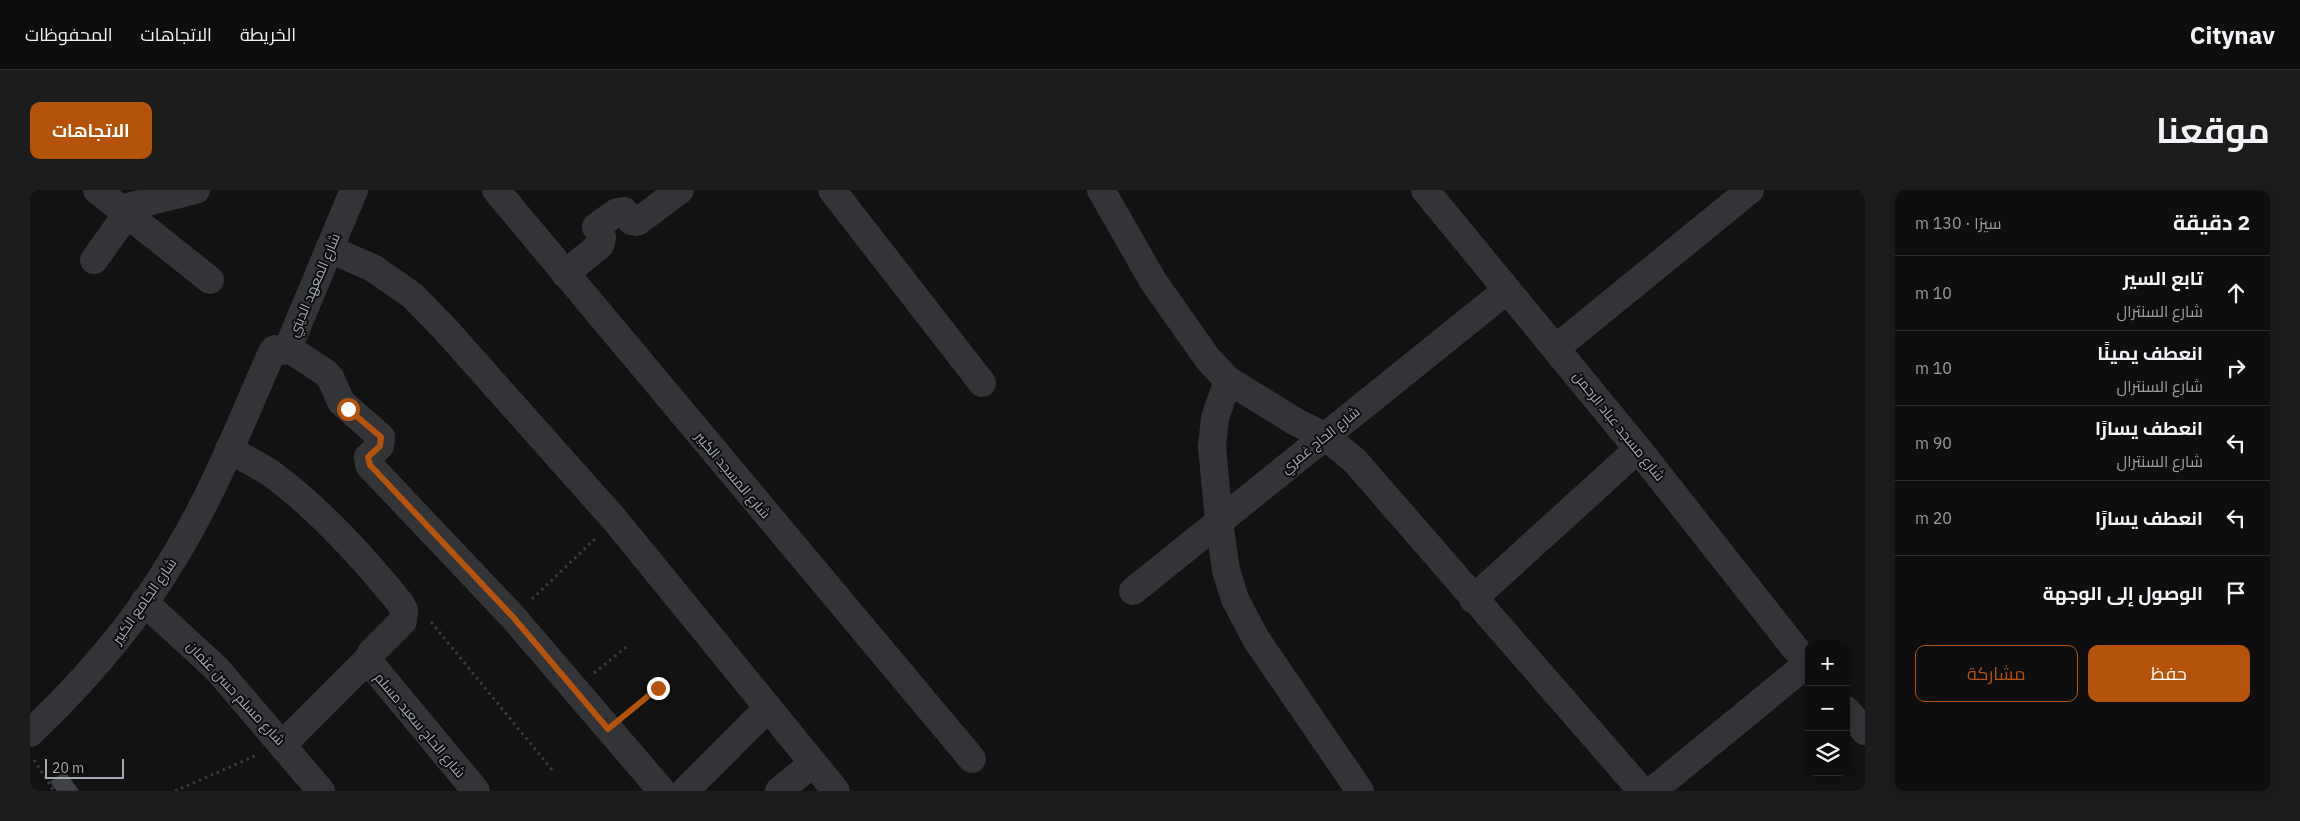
<!DOCTYPE html>
<html lang="ar">
<head>
<meta charset="utf-8">
<style>
	body { margin:0; font-family:"IBM Plex Sans",Cairo,sans-serif; background:#1c1c1c; color:#f1f3f6; direction:rtl }
	.controls { position:absolute; right:15px; bottom:15px; display:grid; overflow:hidden; border-radius:10px; box-shadow:0 2px 12px #0003 }
	.controls button { width:45px; height:45px; display:grid; place-items:center; padding:0; border:0; border-bottom:1px solid #2e2e2e; background:#0e0e0e; color:#f1f3f6; font:25px sans-serif }
	.scale { position:absolute; left:15px; bottom:12px; width:79px; box-sizing:border-box; padding-left:5px; border:2px solid #a4aab3; border-top:0; font-size:14px; line-height:18px; white-space:nowrap; color:#a4aab3; -webkit-text-stroke:4px #0d0d0e; paint-order:stroke }
	.stop { position:absolute; width:15px; height:15px; margin:-11px; border:4px solid #b45309; border-radius:50%; background:#fff }
	.stop.end { background:#b45309; border-color:#fff; box-shadow:0 1px 5px #0008 }
	.list { margin:0; padding:0; list-style:none }
	h2 { display:flex; justify-content:space-between; align-items:center; height:65px; margin:0; padding:0 20px; font-size:21px }
	h2 small { font-size:16px; font-weight:400; color:#9b9c9e }
	.list li { display:grid; grid-template-columns:32px 1fr auto; gap:15px; align-items:center; box-sizing:border-box; height:75px; padding:0 20px; border-top:1px solid #2e2e2e }
	.list b { display:block; font-size:19px; white-space:nowrap }
	.list p { margin:0; font-size:16px; white-space:nowrap; color:#9b9c9e }
	.list em { font-size:16px; font-style:normal; color:#9b9c9e }
	.actions { display:flex; gap:10px; padding:15px 20px }
	.actions a { flex:1; padding:11px 0; border:1px solid #b45309; border-radius:10px; text-align:center; font-size:18px; color:#b45309 }
	.actions .main { background:#b45309; color:#fff }
	.icon { flex:none; width:28px; height:28px; fill:none; stroke:currentColor; stroke-width:2; stroke-linecap:round; stroke-linejoin:round }
	.map { position:relative; flex:none; width:1835px; height:601px; overflow:hidden; direction:ltr; border-radius:10px }
	header { display:flex; align-items:center; gap:30px; box-sizing:border-box; height:70px; padding:0 25px; background:#0e0e0e; border-bottom:1px solid #2e2e2e }
	header strong { font-size:24px }
	nav { display:flex; gap:28px; margin-inline-start:auto; font-size:18px }
	.intro { display:flex; align-items:center; justify-content:space-between; box-sizing:border-box; height:120px; padding:0 30px }
	h1 { margin:0; font-size:35px }
	.button { padding:12px 22px; border-radius:10px; background:#b45309; color:#fff; font-size:18px; font-weight:700 }
	main { display:flex; gap:30px; padding:0 30px }
	aside { flex:1; background:#0e0e0e; border-radius:10px; box-shadow:0 2px 12px #0003 }
	.map>svg:first-child { display:block }
	.building { fill:#414246; stroke:#2c2c2f }
	.lines { fill:none; stroke-linecap:round; stroke-linejoin:round }
	.path { stroke:#393b3f; stroke-width:3; stroke-dasharray:2.5 4; stroke-linecap:butt }
	.street { stroke:#333438; stroke-width:28 }
	.route { stroke:#b45309; stroke-width:6 }
	.labels { text-anchor:middle; dominant-baseline:central; stroke-width:4; stroke-linejoin:round; paint-order:stroke }
	.street-label { font-size:14px; fill:#a4aab3; stroke:#0d0d0e }
</style>
</head>
<body>
<header>
<strong>Citynav</strong>
<nav><a>الخريطة</a><a>الاتجاهات</a><a>المحفوظات</a></nav>
</header>
<div class="intro"><h1>موقعنا</h1><a class="button">الاتجاهات</a></div>
<main>
<aside>
<h2>2 دقيقة<small>سيرًا · 130 m</small></h2>
<ul class="list">
<li><svg class="icon" aria-label="ahead" viewBox="0 0 24 24"><path d="M12 20V5M6 11l6-6 6 6"/></svg><div><b>تابع السير</b><p>شارع السنترال</p></div><em>10 m</em></li>
<li><svg class="icon" aria-label="right" viewBox="0 0 24 24"><path d="M7 20v-9h11M14 6l5 5-5 5"/></svg><div><b>انعطف يمينًا</b><p>شارع السنترال</p></div><em>10 m</em></li>
<li><svg class="icon" aria-label="left" viewBox="0 0 24 24"><path d="M17 20v-9H6M10 6l-5 5 5 5"/></svg><div><b>انعطف يسارًا</b><p>شارع السنترال</p></div><em>90 m</em></li>
<li><svg class="icon" aria-label="left" viewBox="0 0 24 24"><path d="M17 20v-9H6M10 6l-5 5 5 5"/></svg><div><b>انعطف يسارًا</b></div><em>20 m</em></li>
<li><svg class="icon" aria-label="arrive" viewBox="0 0 24 24"><path d="M6 21V4h12l-3 4 3 4H6"/></svg><div><b>الوصول إلى الوجهة</b></div></li>
</ul>
<div class="actions"><a class="main">حفظ</a><a>مشاركة</a></div>
</aside>
<div class="map">
<svg width="1835" height="601" viewBox="0 0 1835 601">
	<rect width="100%" height="100%" fill="#121213"/>
	<path class="building" d="M 35,581 L 49,601 L 27,601 L 20,592 Z"/>
	<g class="lines">
		<g class="path">
			<path d="M 502,409 L 566,348"/>
			<path d="M 401,432 L 523,581"/>
			<path d="M 564,483 L 599,455"/>
			<path d="M 599,522 L 628,498"/>
			<path d="M 4,570 L 24,601"/>
			<path d="M 145,601 L 225,566"/>
		</g>
		<g class="street">
			<path d="M 67,0 L 180,90"/>
			<path d="M 466,0 L 942,569"/>
			<path d="M 802,0 L 952,193"/>
			<path d="M 1071,0 L 1123,91 L 1178,169 L 1198,190 L 1266,232 L 1295,246 L 1325,271 L 1612,601"/>
			<path d="M 1395,0 L 1608,259 L 1779,476"/>
			<path d="M 90,19 L 166,0"/>
			<path d="M 299,59 L 343,78 L 383,106 L 416,140 L 585,330 L 806,601"/>
			<path d="M 64,70 L 97,24"/>
			<path d="M 535,84 L 570,55 L 572,47 L 566,37 L 587,22 L 594,21 L 601,31 L 607,32 L 650,0"/>
			<path d="M 258,158 L 296,183 L 301,189 L 311,212 L 351,247 L 350,256 L 338,267 L 339,275 L 483,427 L 632,601"/>
			<path d="M 1526,158 L 1720,0"/>
			<path d="M 1198,190 L 1185,228 L 1182,256 L 1189,332 L 1196,380 L 1205,409 L 1226,449 L 1330,601"/>
			<path d="M 199,259 C 212,267 226,274 239,282 C 289,318 333,367 371,414 L 374,420 L 373,431 L 341,463 L 340,473 L 446,601"/>
			<path d="M 1103,401 L 1477,100"/>
			<path d="M 1443,409 L 1608,259"/>
			<path d="M 114,412 L 187,479 L 291,601"/>
			<path d="M 1816,520 L 1835,541"/>
			<path d="M 0,543 C 56,490 107,431 146,364 C 185,300 212,230 242,162 L 245,159 L 253,161 L 258,158 L 324,0"/>
			<path d="M 253,554 L 339,468"/>
			<path d="M 655,601 L 738,518"/>
			<path d="M 749,601 L 783,573"/>
			<path d="M 1622,601 L 1777,474"/>
		</g>
	</g>
	<g class="lines">
		<path class="route" d="M 318,219 L 351,247 L 350,256 L 338,267 L 340,275 L 483,427 L 578,539 L 628,498"/>
	</g>
	<g class="labels">
		<g class="street-label">
			<text transform="translate(284 95) rotate(-67)">شارع المعهد الديني</text>
			<text transform="translate(1589 236) rotate(51)">شارع مسجد عباد الرحمن</text>
			<text transform="translate(1290 250) rotate(-39)">شارع الحاج غمري</text>
			<text transform="translate(703 285) rotate(50)">شارع المسجد الكبير</text>
			<text transform="translate(114 411) rotate(-55)">شارع الجامع الكبير</text>
			<text transform="translate(206 503) rotate(47)">شارع مسلم حسن عثمان</text>
			<text transform="translate(390 535) rotate(50)">شارع الحاج سعيد مسلم</text>
		</g>
	</g>
</svg>
<div class="controls">
<button>+</button>
<button>−</button>
<button><svg class="icon" aria-label="layers" viewBox="0 0 24 24"><path d="M12 4l9 5-9 5-9-5zM3 14l9 5 9-5"/></svg></button>
</div>
<div class="scale">20 m</div>
<div class="stop" style="left:318px;top:219px"></div>
<div class="stop end" style="left:628px;top:498px"></div>
</div>
</main>
</body>
</html>
